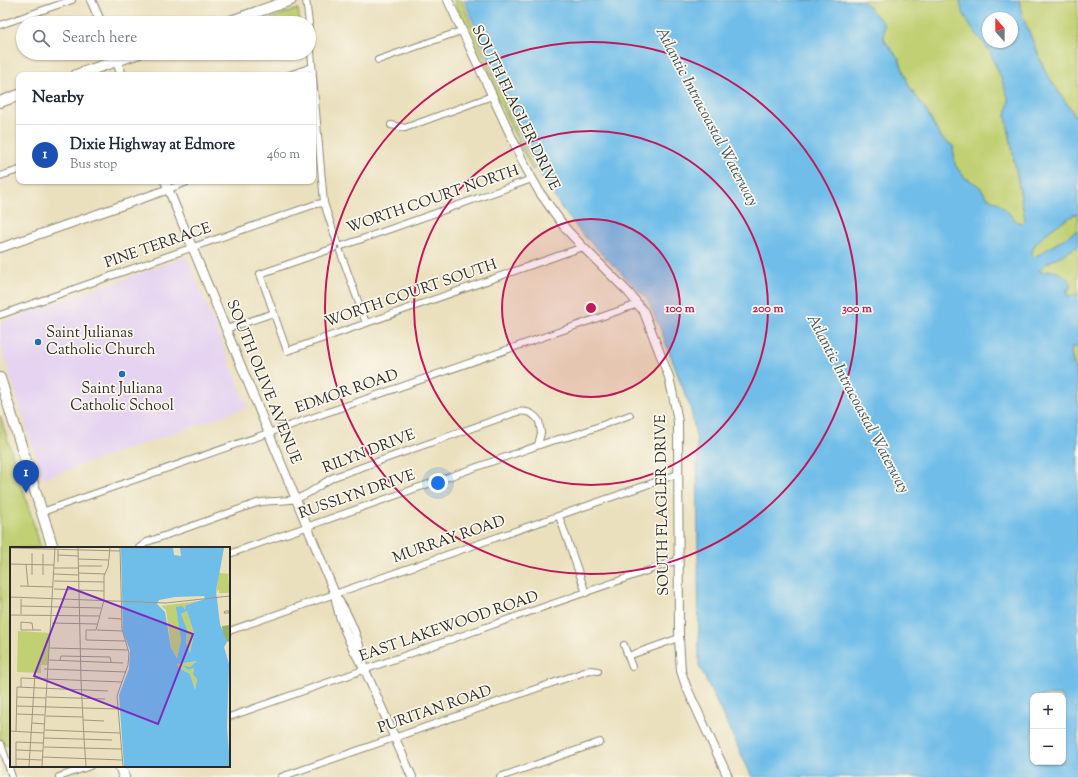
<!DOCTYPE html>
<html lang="en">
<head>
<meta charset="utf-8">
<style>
	body { margin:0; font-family:"Sorts Mill Goudy",serif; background:#f6f6f7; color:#1f2937 }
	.controls { position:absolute; right:12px; bottom:12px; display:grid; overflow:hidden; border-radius:8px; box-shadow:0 1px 3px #0004 }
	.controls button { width:36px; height:36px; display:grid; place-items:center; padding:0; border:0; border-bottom:1px solid #e0e1e3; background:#fff; color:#1f2937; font:20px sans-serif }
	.compass { position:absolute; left:982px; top:12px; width:36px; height:36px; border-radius:50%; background:#fff; box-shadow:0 1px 3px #0004; rotate:339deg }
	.you { position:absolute; left:438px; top:483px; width:14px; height:14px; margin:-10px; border:3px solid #fff; border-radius:50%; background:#1a73e8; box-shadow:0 0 0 6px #1a73e833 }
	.badge { display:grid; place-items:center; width:26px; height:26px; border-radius:50%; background:#1f6fb2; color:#fff; font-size:13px; font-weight:700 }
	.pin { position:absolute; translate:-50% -33px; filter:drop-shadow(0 1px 2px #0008) }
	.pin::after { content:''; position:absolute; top:21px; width:14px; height:12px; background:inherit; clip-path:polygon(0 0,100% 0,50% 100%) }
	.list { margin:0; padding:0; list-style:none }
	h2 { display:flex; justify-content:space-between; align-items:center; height:52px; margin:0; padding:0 16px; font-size:17px }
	h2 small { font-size:13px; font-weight:400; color:#747a83 }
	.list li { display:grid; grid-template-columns:26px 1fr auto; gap:12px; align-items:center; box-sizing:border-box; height:60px; padding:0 16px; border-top:1px solid #e0e1e3 }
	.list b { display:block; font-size:15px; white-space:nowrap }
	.list p { margin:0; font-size:13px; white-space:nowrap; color:#747a83 }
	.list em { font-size:13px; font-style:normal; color:#747a83 }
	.icon { flex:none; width:22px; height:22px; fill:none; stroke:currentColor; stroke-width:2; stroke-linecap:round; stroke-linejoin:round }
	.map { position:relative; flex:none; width:1078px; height:777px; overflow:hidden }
	.search { position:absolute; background:#fff; box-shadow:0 1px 3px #0004; left:16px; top:16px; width:300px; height:44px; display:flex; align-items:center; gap:10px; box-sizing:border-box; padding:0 14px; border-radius:22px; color:#747a83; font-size:15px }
	.panel { position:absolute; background:#fff; box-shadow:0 1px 3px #0004; left:16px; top:72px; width:300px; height:112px; border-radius:8px }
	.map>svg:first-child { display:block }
	.built { fill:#e5d3f1 }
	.green { fill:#c1d073; stroke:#767e4f }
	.water { fill:#6fbde9; stroke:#4d748a; fill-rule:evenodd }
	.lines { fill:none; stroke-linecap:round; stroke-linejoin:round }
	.minor-casing { stroke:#8a8674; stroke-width:8 }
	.tertiary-casing { stroke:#8a8674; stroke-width:10 }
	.primary-casing { stroke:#8a8674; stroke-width:12 }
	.minor { stroke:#fff; stroke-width:6 }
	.tertiary { stroke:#fff; stroke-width:8 }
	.primary { stroke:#fff; stroke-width:10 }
	.ring { fill:none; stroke:#c2185b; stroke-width:2 }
	.poi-dot { fill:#1f6fb2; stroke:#fbf7ec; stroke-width:1.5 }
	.labels { text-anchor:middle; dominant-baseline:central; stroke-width:3.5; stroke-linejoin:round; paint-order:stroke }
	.street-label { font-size:15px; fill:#2b2b2b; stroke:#fbf7ec }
	.poi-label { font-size:15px; fill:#2b2b2b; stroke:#fbf7ec; text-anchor:start }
	.water-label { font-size:16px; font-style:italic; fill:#3f5764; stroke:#fbf7ec }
	.inset-road { fill:none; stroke:#9e9883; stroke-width:1 }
	.view { fill:#7b2cbf; fill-opacity:0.15; stroke:#7b2cbf; stroke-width:2 }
	.inset-edge { fill:none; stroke:#2b2b2b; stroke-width:2 }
	.centre { fill:#c2185b; stroke:#fbf7ec; stroke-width:2 }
	.ring-label { font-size:12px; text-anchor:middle; font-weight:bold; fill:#c2185b; stroke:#fbf7ec; stroke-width:3.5; stroke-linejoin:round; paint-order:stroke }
</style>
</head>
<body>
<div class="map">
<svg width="1078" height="777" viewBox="0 0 1078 777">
	<rect width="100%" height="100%" fill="#fbf7ec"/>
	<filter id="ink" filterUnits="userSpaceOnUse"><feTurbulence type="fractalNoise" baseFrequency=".025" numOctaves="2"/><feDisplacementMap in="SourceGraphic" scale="8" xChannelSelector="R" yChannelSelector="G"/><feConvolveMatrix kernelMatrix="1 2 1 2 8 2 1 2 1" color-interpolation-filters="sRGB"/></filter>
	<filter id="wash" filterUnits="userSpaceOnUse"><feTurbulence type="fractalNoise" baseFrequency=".012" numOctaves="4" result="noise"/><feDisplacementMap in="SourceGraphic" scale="16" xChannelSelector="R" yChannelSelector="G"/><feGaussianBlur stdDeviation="0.9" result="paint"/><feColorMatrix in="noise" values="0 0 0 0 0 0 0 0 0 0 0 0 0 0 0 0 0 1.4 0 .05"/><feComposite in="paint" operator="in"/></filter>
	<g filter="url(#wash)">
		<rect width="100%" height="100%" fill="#eae0bd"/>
		<path class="built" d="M 187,257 L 248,407 L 43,479 L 0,342 L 0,323 Z"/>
		<g class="green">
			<path d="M 454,0 L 461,0 L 462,2 L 519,138 L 534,169 L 532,170 C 505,114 476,58 454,0 Z"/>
			<path d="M 862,0 L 960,0 L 962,11 L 971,27 L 990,52 L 1001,78 L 1010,100 L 1006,116 L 1025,219 L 1024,224 L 1017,222 L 1000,204 L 987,197 L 979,186 L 964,177 L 955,165 L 953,146 L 940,137 L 927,112 L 909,86 L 899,59 L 884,40 L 884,24 Z"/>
			<path d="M 1019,0 L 1078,0 L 1078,120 L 1046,73 L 1022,15 Z"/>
			<path d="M 298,9 L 300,23 L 258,23 Z"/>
			<path d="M 1078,213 L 1078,230 L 1035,257 L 1032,255 C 1030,240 1066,219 1078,213 Z"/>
			<path d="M 1078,246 L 1078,295 L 1075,294 L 1068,298 L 1067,288 L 1053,271 L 1042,272 L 1039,271 L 1043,265 Z"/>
			<path d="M 1072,345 L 1078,348 L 1078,406 L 1077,378 L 1071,353 Z"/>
			<path d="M 0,415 L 41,548 L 11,548 L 11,743 L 0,747 Z"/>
		</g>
		<path class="water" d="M 464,0 L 862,0 L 884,24 L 884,40 L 899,59 L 909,86 L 927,112 L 940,137 L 953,146 L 955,165 L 964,177 L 979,186 L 987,197 L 1000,204 L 1017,222 L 1023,224 L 1025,219 L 1006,116 L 1009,100 L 1001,78 L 990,52 L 971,27 L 962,11 L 960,0 L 1019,0 L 1022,15 L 1046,73 L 1078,120 L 1078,213 C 1066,219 1030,240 1032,255 L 1035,257 L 1078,230 L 1078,246 L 1044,265 L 1039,271 C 1043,272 1044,272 1048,271 C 1059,270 1064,275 1071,283 L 1070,289 L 1067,289 L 1068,297 L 1075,294 L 1078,295 L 1078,348 L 1072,346 L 1071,353 L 1077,378 L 1078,406 L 1078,777 L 752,777 L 699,665 L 697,441 L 691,410 L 659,325 L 647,299 L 582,234 L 563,210 L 546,185 L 527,149 ZM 988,18 L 1012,18 L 1012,42 L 988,42 ZM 1033,696 L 1063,696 L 1063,762 L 1033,762 Z"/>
	</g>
	<g filter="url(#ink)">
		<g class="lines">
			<g class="minor-casing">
				<g id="minor">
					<path d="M 306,0 L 309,23"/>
					<path d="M 0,25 L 72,0"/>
					<path d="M 309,28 L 313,75"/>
					<path d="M 378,60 L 461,31"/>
					<path d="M 289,75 L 312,67"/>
					<path d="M 313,77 L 324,203 L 337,243"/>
					<path d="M 391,125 L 405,128 L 492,96"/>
					<path d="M 0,176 L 19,170"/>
					<path d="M 169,189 L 190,181"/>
					<path d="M 342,246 L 532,179"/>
					<path d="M 334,248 L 260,274 L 287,351 L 583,247"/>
					<path d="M 340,251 L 366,323"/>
					<path d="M 0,315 L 316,204 L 324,203"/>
					<path d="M 226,329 L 274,313"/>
					<path d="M 42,512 L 638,304"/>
					<path d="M 559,516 L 586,593"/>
					<path d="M 139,548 L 147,542 L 257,503 C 270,500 283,502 295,499 C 309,496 321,483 334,477 L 517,412 C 527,410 534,413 539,421 L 541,433 L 538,445"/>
					<path d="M 229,554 L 551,441 L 575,435 L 630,415"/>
					<path d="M 229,631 L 678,474"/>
					<path d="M 624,645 L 632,667"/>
					<path d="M 628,656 L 679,638"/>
					<path d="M 229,717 L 678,560"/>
					<path d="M 1,744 L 12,777"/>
					<path d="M 59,777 L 90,766"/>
					<path d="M 281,777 L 590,670 L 598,671"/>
					<path d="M 500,777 L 600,742"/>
				</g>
			</g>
			<g class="tertiary-casing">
				<g id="tertiary">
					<path d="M 91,0 L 101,23"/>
					<path d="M 448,0 L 524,164 L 540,193 L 566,229 L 583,247 L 629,293 L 644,312 L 669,377 L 675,405 L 678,422 L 679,638 L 681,671 L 686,686 L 728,777"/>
					<path d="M 113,53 L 122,75"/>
					<path d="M 165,181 L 335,594 C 339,621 351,647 365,670"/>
					<path d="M 0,248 L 169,189"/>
					<path d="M 336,597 C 351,618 360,644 365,670 L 412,777"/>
				</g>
			</g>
			<g class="primary-casing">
				<g id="primary">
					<path d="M 225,23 L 291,0"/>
					<path d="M 76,75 L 139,53"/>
					<path d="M 0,102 L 19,95"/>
					<path d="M 0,378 L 53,548"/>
					<path d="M 120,766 L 124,777"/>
				</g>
			</g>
			<use href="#minor" class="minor"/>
			<use href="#tertiary" class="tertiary"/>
			<use href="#primary" class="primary"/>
		</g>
	</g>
	<circle cx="591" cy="308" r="89" fill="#c2185b" fill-opacity=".12"/>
	<g class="ring">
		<circle cx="591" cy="308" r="89"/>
		<circle cx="591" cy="308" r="177"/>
		<circle cx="591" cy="308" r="266"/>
	</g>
	<g class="poi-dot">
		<circle cx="38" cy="342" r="4"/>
		<circle cx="122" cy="374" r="4"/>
	</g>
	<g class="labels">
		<g class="street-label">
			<text transform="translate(515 108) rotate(64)">SOUTH FLAGLER DRIVE</text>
			<text transform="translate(433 200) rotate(-19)">WORTH COURT NORTH</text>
			<text transform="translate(158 246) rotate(-19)">PINE TERRACE</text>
			<text transform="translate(411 294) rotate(-19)">WORTH COURT SOUTH</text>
			<text transform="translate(263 382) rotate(68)">SOUTH OLIVE AVENUE</text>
			<text transform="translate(347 392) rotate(-19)">EDMOR ROAD</text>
			<text transform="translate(369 452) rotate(-21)">RILYN DRIVE</text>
			<text transform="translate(357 495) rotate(-19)">RUSSLYN DRIVE</text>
			<text transform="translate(663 505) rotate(-91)">SOUTH FLAGLER DRIVE</text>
			<text transform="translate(449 540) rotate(-19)">MURRAY ROAD</text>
			<text transform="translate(449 627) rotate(-19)">EAST LAKEWOOD ROAD</text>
			<text transform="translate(435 710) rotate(-19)">PURITAN ROAD</text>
		</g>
		<g class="poi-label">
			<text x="46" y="333">Saint Julianas<tspan x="46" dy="17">Catholic Church</tspan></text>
			<text x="122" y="389" text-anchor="middle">Saint Juliana<tspan x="122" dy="17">Catholic School</tspan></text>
		</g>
		<g class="water-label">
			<text transform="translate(706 117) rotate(62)">Atlantic Intracoastal Waterway</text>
			<text transform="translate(857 404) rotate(62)">Atlantic Intracoastal Waterway</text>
		</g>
	</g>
	<g transform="translate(10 547)">
		<rect width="220" height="220" fill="#eae0bd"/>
		<path d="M 209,26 L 220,27 L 218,29 L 220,46 L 209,46 L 209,42 L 206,46 ZM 189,54 L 178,57 L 175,63 L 167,64 L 171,93 L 167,111 L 161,101 L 156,63 L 151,59 ZM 177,64 L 184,86 L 180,106 L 176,94 L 177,82 L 171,67 ZM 8,84 L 40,86 L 38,118 L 31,118 L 31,126 L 7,125 ZM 187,114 L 180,120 L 172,118 L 178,123 L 184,121 L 183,126 L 187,132 L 185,143 L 180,127 L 169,121 L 166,117 Z" fill="#c1d073"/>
		<path d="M 220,78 L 220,94 L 217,95 L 213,89 L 212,79 Z" fill="#98b265"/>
		<path d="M 111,1 L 163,1 L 164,8 L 171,9 L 170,1 L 214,1 L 206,44 L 210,77 L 217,95 L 214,100 L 219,117 L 217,180 L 220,219 L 114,219 L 109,148 L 119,122 L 120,103 L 113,85 ZM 165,50 L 194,49 L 195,52 L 176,58 L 175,63 L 172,59 L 166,60 L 171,93 L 167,111 L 161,101 L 155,65 L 147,57 L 149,53 ZM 177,64 L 184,86 L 180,106 L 176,95 L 177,82 L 171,67 ZM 187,114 L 180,120 L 172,118 L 178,123 L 184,121 L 183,127 L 187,132 L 185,143 L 180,127 L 169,121 L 167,117 Z" fill="#6fbde9" fill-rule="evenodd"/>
		<path class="inset-road" d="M 0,1 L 110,4M 68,1 L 71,133M 110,1 L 112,82 L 119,106 L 118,118 L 107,149 L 113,219M 48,8 L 68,9M 68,12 L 98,13M 48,15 L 48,2M 0,17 L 44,18M 16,17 L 18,39M 68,19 L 92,19M 44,21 L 68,21M 68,26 L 95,27M 44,27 L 68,28M 22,28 L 22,6M 33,28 L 33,7M 44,34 L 94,35M 10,39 L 43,40M 44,42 L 94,44M 0,50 L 156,56 L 220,49M 11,59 L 91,61M 219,64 L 219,66 L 214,66 L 215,64 ZM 11,67 L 11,52M 0,68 L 89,69M 98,71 L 111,72M 42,76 L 87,77M 23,83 L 22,76 L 11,75 L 11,83 L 31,83M 86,83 L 94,53 L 94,29 L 98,20 L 100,1M 86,83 L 76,83 L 76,93 L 115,94M 87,83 L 112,84M 40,101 L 118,103M 39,113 L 113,116M 50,113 L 51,109 L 100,110 L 101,115M 0,115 L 0,50M 34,122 L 116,125M 71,133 L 74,192M 11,140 L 11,131 L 112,135M 7,150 L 36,151M 37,150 L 95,152M 7,159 L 108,162M 7,167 L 35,168M 36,169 L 73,170M 73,173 L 94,174M 22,176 L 35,177M 35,183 L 110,186M 0,184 L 34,186M 6,185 L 7,140 L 98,144M 34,191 L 102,193M 74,192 L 76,219M 34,200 L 111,202M 6,203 L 33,204M 33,210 L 112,213M 6,212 L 32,213M 6,219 L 6,195 L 33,196M 19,219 L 25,126M 32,219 L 45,1"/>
		<path class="view" d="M 58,40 L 183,87 L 148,177 L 24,129 Z"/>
		<rect width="220" height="220" class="inset-edge"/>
	</g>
	<circle cx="591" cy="308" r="6" class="centre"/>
	<g class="ring-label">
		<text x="680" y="312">100 m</text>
		<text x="768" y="312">200 m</text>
		<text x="857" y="312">300 m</text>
	</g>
</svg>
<div class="controls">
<button>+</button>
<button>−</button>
</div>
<svg class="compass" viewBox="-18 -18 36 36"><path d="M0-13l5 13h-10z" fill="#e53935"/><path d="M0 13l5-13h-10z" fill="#747a83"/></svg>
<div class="you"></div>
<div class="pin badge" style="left:26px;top:493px;background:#1a4fb4">1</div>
<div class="search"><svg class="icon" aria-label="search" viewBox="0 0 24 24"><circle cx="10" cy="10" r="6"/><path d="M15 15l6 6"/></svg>Search here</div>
<section class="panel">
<h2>Nearby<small></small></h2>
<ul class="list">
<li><span class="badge" style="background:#1a4fb4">1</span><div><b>Dixie Highway at Edmore</b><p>Bus stop</p></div><em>460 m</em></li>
</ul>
</section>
</div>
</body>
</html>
